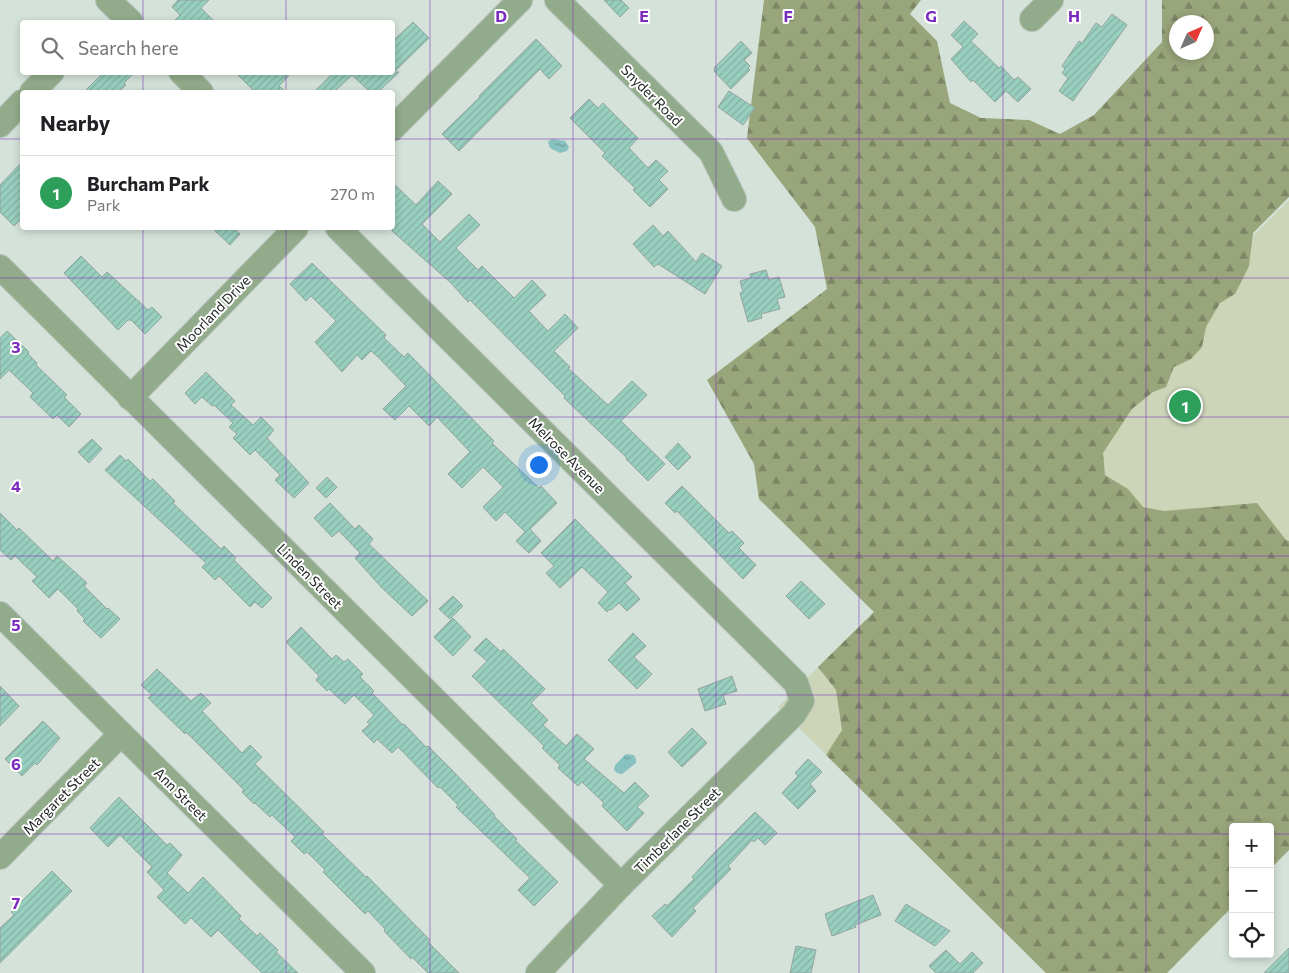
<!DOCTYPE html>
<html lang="en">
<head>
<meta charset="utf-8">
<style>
	body { margin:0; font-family:Commissioner,sans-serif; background:#f2f2f2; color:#202124 }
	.controls { position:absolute; right:15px; bottom:15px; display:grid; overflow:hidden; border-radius:5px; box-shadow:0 2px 8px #0003 }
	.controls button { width:45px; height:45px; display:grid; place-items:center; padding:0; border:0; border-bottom:1px solid #e0e0e0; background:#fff; color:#202124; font:25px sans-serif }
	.compass { position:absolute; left:1169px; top:15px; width:45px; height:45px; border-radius:50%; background:#fff; box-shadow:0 2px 8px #0003; rotate:45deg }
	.you { position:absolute; left:538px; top:464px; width:18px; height:18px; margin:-12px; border:4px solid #fff; border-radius:50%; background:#1a73e8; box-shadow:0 0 0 8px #1a73e833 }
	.badge { display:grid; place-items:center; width:32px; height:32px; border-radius:50%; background:#ea580c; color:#fff; font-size:16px; font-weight:700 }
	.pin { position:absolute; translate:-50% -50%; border:2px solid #fff; box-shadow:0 1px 5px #0006 }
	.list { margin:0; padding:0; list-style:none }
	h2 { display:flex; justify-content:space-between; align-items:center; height:65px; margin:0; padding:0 20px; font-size:21px }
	h2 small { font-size:16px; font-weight:400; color:#757577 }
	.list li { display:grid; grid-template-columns:32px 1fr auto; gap:15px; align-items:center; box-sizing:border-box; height:75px; padding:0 20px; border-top:1px solid #e0e0e0 }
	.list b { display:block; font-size:19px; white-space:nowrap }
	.list p { margin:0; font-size:16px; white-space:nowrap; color:#757577 }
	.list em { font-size:16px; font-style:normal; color:#757577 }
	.icon { flex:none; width:28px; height:28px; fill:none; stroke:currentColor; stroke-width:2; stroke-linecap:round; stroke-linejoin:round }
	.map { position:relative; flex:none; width:1289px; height:973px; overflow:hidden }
	.search { position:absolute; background:#fff; box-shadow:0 2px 8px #0003; left:20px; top:20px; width:375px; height:55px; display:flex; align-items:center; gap:12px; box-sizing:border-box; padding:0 18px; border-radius:5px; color:#757577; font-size:19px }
	.panel { position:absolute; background:#fff; box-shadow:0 2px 8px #0003; left:20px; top:90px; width:375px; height:140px; border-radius:5px }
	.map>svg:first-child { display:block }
	.green { fill:#cdd5b9 }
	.forest { fill:url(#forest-firs); fill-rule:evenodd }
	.water { fill:url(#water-ripples) }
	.building { fill:url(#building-hatch); stroke:#93a49f }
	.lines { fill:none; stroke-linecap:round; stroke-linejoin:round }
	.minor-casing { stroke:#b4c0b8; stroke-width:26 }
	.minor { stroke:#92ac8b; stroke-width:24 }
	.grid { fill:none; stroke:#7b2cbf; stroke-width:1; stroke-opacity:0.55 }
	.labels { text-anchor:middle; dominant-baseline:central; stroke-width:4; stroke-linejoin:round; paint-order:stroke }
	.street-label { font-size:14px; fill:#222724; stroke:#fff }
	.grid-label { font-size:16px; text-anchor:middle; font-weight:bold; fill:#7b2cbf; stroke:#fff; stroke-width:4; stroke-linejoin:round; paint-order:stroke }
</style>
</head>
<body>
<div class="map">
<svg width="1289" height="973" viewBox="0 0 1289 973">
	<defs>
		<pattern id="forest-firs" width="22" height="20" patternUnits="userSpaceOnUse" patternTransform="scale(1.25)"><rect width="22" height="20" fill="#99a57b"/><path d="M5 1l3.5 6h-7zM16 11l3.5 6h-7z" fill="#7c8665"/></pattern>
		<pattern id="water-ripples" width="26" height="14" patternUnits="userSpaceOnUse" patternTransform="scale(1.25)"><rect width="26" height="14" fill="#87c1c0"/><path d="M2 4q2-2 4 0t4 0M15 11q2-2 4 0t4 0" fill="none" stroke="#6e9d9c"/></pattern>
		<pattern id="building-hatch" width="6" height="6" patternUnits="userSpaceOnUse" patternTransform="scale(1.25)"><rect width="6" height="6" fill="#98cfbf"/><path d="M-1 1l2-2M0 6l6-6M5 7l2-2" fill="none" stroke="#83b2a4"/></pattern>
	</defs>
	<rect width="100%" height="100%" fill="#d4e2d9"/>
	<path class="green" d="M 1289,200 L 1289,850 L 1270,869 L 1270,827 L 1233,827 L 1233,906 L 1167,973 L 1046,973 L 778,707 Z"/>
	<path class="forest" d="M 764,0 L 921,0 L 910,14 L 937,41 L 950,103 L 981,118 L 1029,120 L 1060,134 L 1094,115 L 1162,42 L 1162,0 L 1289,0 L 1289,197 L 1253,233 L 1249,266 L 1235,294 L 1220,303 L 1206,327 L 1202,347 L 1191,359 L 1174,367 L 1166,387 L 1153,392 L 1132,409 L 1103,453 L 1105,475 L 1128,489 L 1143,507 L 1164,511 L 1257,503 L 1286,540 L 1289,541 L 1289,850 L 1270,869 L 1270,827 L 1233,827 L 1233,906 L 1167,973 L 1046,973 L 826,755 L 842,730 L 836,690 L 818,667 L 874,612 L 759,499 L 754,464 L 707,380 L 827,289 L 815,227 L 747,138 ZM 1176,22 L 1206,22 L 1206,52 L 1176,52 Z"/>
	<g class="water">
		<path d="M 552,139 L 565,141 L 569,147 L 567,151 L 560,153 L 550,148 L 548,142 Z"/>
		<path d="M 626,754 L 634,755 L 636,759 L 636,763 L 622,774 L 617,773 L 614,770 L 615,765 Z"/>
	</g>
	<g class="building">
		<path d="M 178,0 L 209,0 L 201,8 L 215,22 L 173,22 L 180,15 L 172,7 Z"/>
		<path d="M 604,0 L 621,0 L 629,8 L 620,17 Z"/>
		<path d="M 1112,14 L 1127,25 L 1073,101 L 1059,91 L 1068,78 L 1062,73 L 1065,69 L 1062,66 L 1079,41 L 1082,43 L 1096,23 L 1102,27 Z"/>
		<path d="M 964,21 L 978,34 L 971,41 L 999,68 L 1001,66 L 1014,80 L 1018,77 L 1031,89 L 1018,102 L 1006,91 L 995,102 L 973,80 L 971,82 L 951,59 L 963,47 L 951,35 Z"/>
		<path d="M 413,22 L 429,38 L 394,72 L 399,72 L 378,92 L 370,92 L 352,75 L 334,92 L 314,92 L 334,72 L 392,72 L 392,42 Z"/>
		<path d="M 536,39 L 562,66 L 549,79 L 540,69 L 459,151 L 442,134 L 480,97 L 479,96 Z"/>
		<path d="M 741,41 L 752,53 L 744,60 L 750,66 L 748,68 L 750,70 L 731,89 L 714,71 L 715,70 L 714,68 Z"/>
		<path d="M 104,72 L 135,72 L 124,83 L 126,85 L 118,92 L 84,92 Z"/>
		<path d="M 235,72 L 292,72 L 279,86 L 286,92 L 255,92 Z"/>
		<path d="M 729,91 L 755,108 L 743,125 L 718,107 Z"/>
		<path d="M 589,99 L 598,108 L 603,103 L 638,138 L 629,148 L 648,168 L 656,160 L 668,171 L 659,180 L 668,189 L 650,207 L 633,190 L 635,188 L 602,156 L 605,153 L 570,118 Z"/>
		<path d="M 22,162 L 22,218 L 14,226 L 0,212 L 0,185 Z"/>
		<path d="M 438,181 L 452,194 L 422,224 L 440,242 L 469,214 L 480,225 L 456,248 L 478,270 L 482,266 L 514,298 L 532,280 L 546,295 L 529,311 L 548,331 L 565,314 L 578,328 L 554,351 L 570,367 L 568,368 L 608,405 L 632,381 L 647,395 L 621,421 L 665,464 L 648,481 L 626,459 L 627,458 L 564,398 L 565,396 L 470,300 L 468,302 L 451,283 L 392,231 L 392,182 L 416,205 Z"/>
		<path d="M 653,225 L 663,236 L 668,231 L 696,262 L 702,253 L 722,266 L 705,294 L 658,264 L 654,267 L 633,244 Z"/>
		<path d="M 212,228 L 234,228 L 240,234 L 230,245 Z"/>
		<path d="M 81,256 L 102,277 L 107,272 L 148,310 L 152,307 L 162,317 L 145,334 L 131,320 L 128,320 L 118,330 L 64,273 Z"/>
		<path d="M 312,263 L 386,335 L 384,338 L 404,357 L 408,353 L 494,441 L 492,443 L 539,488 L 541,486 L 557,503 L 530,529 L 541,541 L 529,553 L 516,541 L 525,532 L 505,512 L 496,521 L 483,507 L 503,487 L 483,467 L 462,488 L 448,474 L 470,452 L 437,417 L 429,426 L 409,406 L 395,420 L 383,409 L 406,386 L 378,357 L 371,351 L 362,360 L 357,355 L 342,372 L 315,342 L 336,321 L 311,296 L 306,301 L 290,284 Z"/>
		<path d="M 766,270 L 769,280 L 779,277 L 785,297 L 777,299 L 780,309 L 761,314 L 762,318 L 748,322 L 740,293 L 743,292 L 740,281 L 751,278 L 750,274 Z"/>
		<path d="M 7,331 L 29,352 L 28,354 L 37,363 L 36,365 L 67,395 L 64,397 L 81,414 L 69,427 L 57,415 L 53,419 L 30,397 L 33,393 L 9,370 L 0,379 L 0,338 Z"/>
		<path d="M 206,372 L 235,401 L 231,405 L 253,425 L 261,417 L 274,430 L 267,438 L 309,483 L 294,498 L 275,480 L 280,475 L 255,450 L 250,455 L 233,438 L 237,434 L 229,427 L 233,423 L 214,405 L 212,406 L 202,397 L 195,404 L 185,393 Z"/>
		<path d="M 92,439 L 102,449 L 89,463 L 78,452 Z"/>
		<path d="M 678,443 L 691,457 L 678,470 L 665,457 Z"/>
		<path d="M 120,455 L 126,461 L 128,459 L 150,481 L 153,479 L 175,501 L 173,503 L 221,549 L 224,546 L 236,558 L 234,560 L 272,598 L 262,608 L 255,602 L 250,607 L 219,576 L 215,580 L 202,567 L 206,563 L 105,470 Z"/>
		<path d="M 327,477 L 337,487 L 326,498 L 316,488 Z"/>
		<path d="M 682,486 L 729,533 L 732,531 L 744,543 L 739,548 L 756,565 L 743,579 L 677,511 L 675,513 L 665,503 Z"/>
		<path d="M 330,503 L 355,529 L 359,525 L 373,539 L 369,544 L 428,601 L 412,616 L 382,588 L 355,558 L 360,553 L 339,531 L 332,537 L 314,518 Z"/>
		<path d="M 0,513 L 17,530 L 19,528 L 53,561 L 57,556 L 87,583 L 84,586 L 107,609 L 108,608 L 120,619 L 101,638 L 83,621 L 85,619 L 77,611 L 78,609 L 58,589 L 49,598 L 32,581 L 37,577 L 15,556 L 11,560 L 0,550 Z"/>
		<path d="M 575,519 L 632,577 L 625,583 L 640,599 L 627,611 L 619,603 L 611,610 L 610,609 L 607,612 L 598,603 L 608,592 L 582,567 L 560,588 L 546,573 L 554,566 L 541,553 Z"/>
		<path d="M 801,581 L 825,604 L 809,619 L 786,596 Z"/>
		<path d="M 453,596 L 463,606 L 450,619 L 439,609 Z"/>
		<path d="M 453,618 L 471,637 L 453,656 L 434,637 Z"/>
		<path d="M 301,627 L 332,659 L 336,655 L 344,662 L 348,659 L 363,674 L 360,677 L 374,691 L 372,693 L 403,725 L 404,724 L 426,747 L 428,746 L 453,771 L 495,815 L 494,816 L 517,839 L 515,840 L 558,882 L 534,906 L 518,890 L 530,878 L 456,807 L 458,805 L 440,787 L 438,788 L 398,747 L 392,753 L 377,739 L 374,743 L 362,731 L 370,724 L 367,722 L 374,715 L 354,695 L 345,704 L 329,689 L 327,691 L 316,680 L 319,676 L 286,642 Z"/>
		<path d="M 633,633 L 646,646 L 634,657 L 652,674 L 637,689 L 608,660 Z"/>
		<path d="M 486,638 L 501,652 L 503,649 L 545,689 L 531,703 L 548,720 L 543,725 L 566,746 L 577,734 L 594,749 L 584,759 L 624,793 L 635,782 L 649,796 L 637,807 L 644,813 L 627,831 L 602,806 L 604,803 L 582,782 L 578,786 L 558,768 L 560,765 L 542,748 L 544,746 L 472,676 L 487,661 L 474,650 Z"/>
		<path d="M 157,669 L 191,701 L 201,693 L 211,703 L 202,711 L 242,753 L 250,745 L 262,757 L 255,764 L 324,832 L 322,834 L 366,877 L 367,876 L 430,940 L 428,942 L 459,973 L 428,973 L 412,957 L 411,959 L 384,931 L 385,929 L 368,911 L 365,914 L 323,872 L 325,870 L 307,852 L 304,854 L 291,841 L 295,837 L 272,815 L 270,817 L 255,803 L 254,804 L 242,792 L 244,790 L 186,732 L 185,734 L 148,698 L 152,695 L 141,685 Z"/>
		<path d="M 732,676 L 737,691 L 723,695 L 726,704 L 705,711 L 698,689 Z"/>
		<path d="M 0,686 L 19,706 L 0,726 Z"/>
		<path d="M 43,721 L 60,738 L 37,765 L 35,763 L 22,776 L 5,759 Z"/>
		<path d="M 692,728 L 707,743 L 682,767 L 668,752 Z"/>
		<path d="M 808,759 L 822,772 L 810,784 L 816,791 L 798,809 L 782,793 L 798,776 L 795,773 Z"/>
		<path d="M 119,797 L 167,845 L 170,843 L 182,855 L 167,873 L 188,893 L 203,877 L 241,916 L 239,919 L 257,936 L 260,933 L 278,950 L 276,952 L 298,973 L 262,973 L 218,930 L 211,937 L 191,918 L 185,924 L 157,897 L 164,890 L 147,872 L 152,867 L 120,835 L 108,847 L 90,828 Z"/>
		<path d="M 755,812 L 777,833 L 765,845 L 758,838 L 754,842 L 752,840 L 728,866 L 731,869 L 693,908 L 696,911 L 672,937 L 652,916 L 665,904 L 667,906 L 694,879 L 692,877 L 714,853 Z"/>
		<path d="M 52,871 L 72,891 L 0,963 L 0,928 L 14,915 L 11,912 Z"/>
		<path d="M 873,895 L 881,915 L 855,925 L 856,927 L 832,936 L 825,914 Z"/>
		<path d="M 906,904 L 950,931 L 935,946 L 895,921 Z"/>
		<path d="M 796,946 L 816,950 L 811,973 L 790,973 Z"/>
		<path d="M 1289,948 L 1289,973 L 1264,973 Z"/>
		<path d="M 946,950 L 960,964 L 972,952 L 983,963 L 973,973 L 936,973 L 929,966 Z"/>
	</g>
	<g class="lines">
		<g class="minor-casing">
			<g id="minor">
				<path d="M 108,0 L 131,22"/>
				<path d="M 557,0 L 711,152 L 734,199"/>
				<path d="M 1032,19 L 1051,0"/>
				<path d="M 181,72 L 201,92"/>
				<path d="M 32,92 L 52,72"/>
				<path d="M 0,125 L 22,102"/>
				<path d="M 392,129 L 520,0"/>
				<path d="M 338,228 L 796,683 L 802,701 L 794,714 L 621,885 L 538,973"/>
				<path d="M 0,267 L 621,885"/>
				<path d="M 130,398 L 296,228"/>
				<path d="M 0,614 L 363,973"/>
				<path d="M 0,857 L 121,734"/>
			</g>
		</g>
		<use href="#minor" class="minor"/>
	</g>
	<path class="grid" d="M 143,0 L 143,22M 286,0 L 286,22M 430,0 L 430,973M 573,0 L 573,973M 716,0 L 716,973M 859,0 L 859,973M 1003,0 L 1003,973M 1146,0 L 1146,973M 143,72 L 143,92M 286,72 L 286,92M 0,139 L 22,139M 392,139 L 1289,139M 143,228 L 143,973M 286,228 L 286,973M 0,278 L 1289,278M 0,417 L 1289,417M 0,556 L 1289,556M 0,695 L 1289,695M 0,834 L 1233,834M 1270,834 L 1289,834"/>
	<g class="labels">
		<g class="street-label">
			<text transform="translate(652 95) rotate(45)">Snyder Road</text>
			<text transform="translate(213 313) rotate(-46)">Moorland Drive</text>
			<text transform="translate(567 455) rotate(45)">Melrose Avenue</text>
			<text transform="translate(310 576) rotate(45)">Linden Street</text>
			<text transform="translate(181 794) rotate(45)">Ann Street</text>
			<text transform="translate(61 796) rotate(-45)">Margaret Street</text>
			<text transform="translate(677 830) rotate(-45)">Timberlane Street</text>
		</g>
	</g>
	<g class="grid-label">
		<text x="501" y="22">D</text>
		<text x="644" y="22">E</text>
		<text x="788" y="22">F</text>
		<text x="931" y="22">G</text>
		<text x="1074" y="22">H</text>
		<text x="16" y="353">3</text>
		<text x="16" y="492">4</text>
		<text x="16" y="631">5</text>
		<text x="16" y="770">6</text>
		<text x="16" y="909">7</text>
	</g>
</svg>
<div class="controls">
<button>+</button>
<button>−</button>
<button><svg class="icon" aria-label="locate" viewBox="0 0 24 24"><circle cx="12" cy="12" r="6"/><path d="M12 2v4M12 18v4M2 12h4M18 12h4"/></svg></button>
</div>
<svg class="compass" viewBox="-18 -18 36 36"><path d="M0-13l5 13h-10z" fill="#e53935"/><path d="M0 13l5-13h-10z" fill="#757577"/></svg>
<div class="you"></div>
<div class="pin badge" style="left:1185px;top:406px;background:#2e9e5b">1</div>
<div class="search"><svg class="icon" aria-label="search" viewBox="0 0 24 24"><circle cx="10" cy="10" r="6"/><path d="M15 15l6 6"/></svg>Search here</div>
<section class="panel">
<h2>Nearby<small></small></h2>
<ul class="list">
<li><span class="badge" style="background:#2e9e5b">1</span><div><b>Burcham Park</b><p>Park</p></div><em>270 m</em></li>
</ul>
</section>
</div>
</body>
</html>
